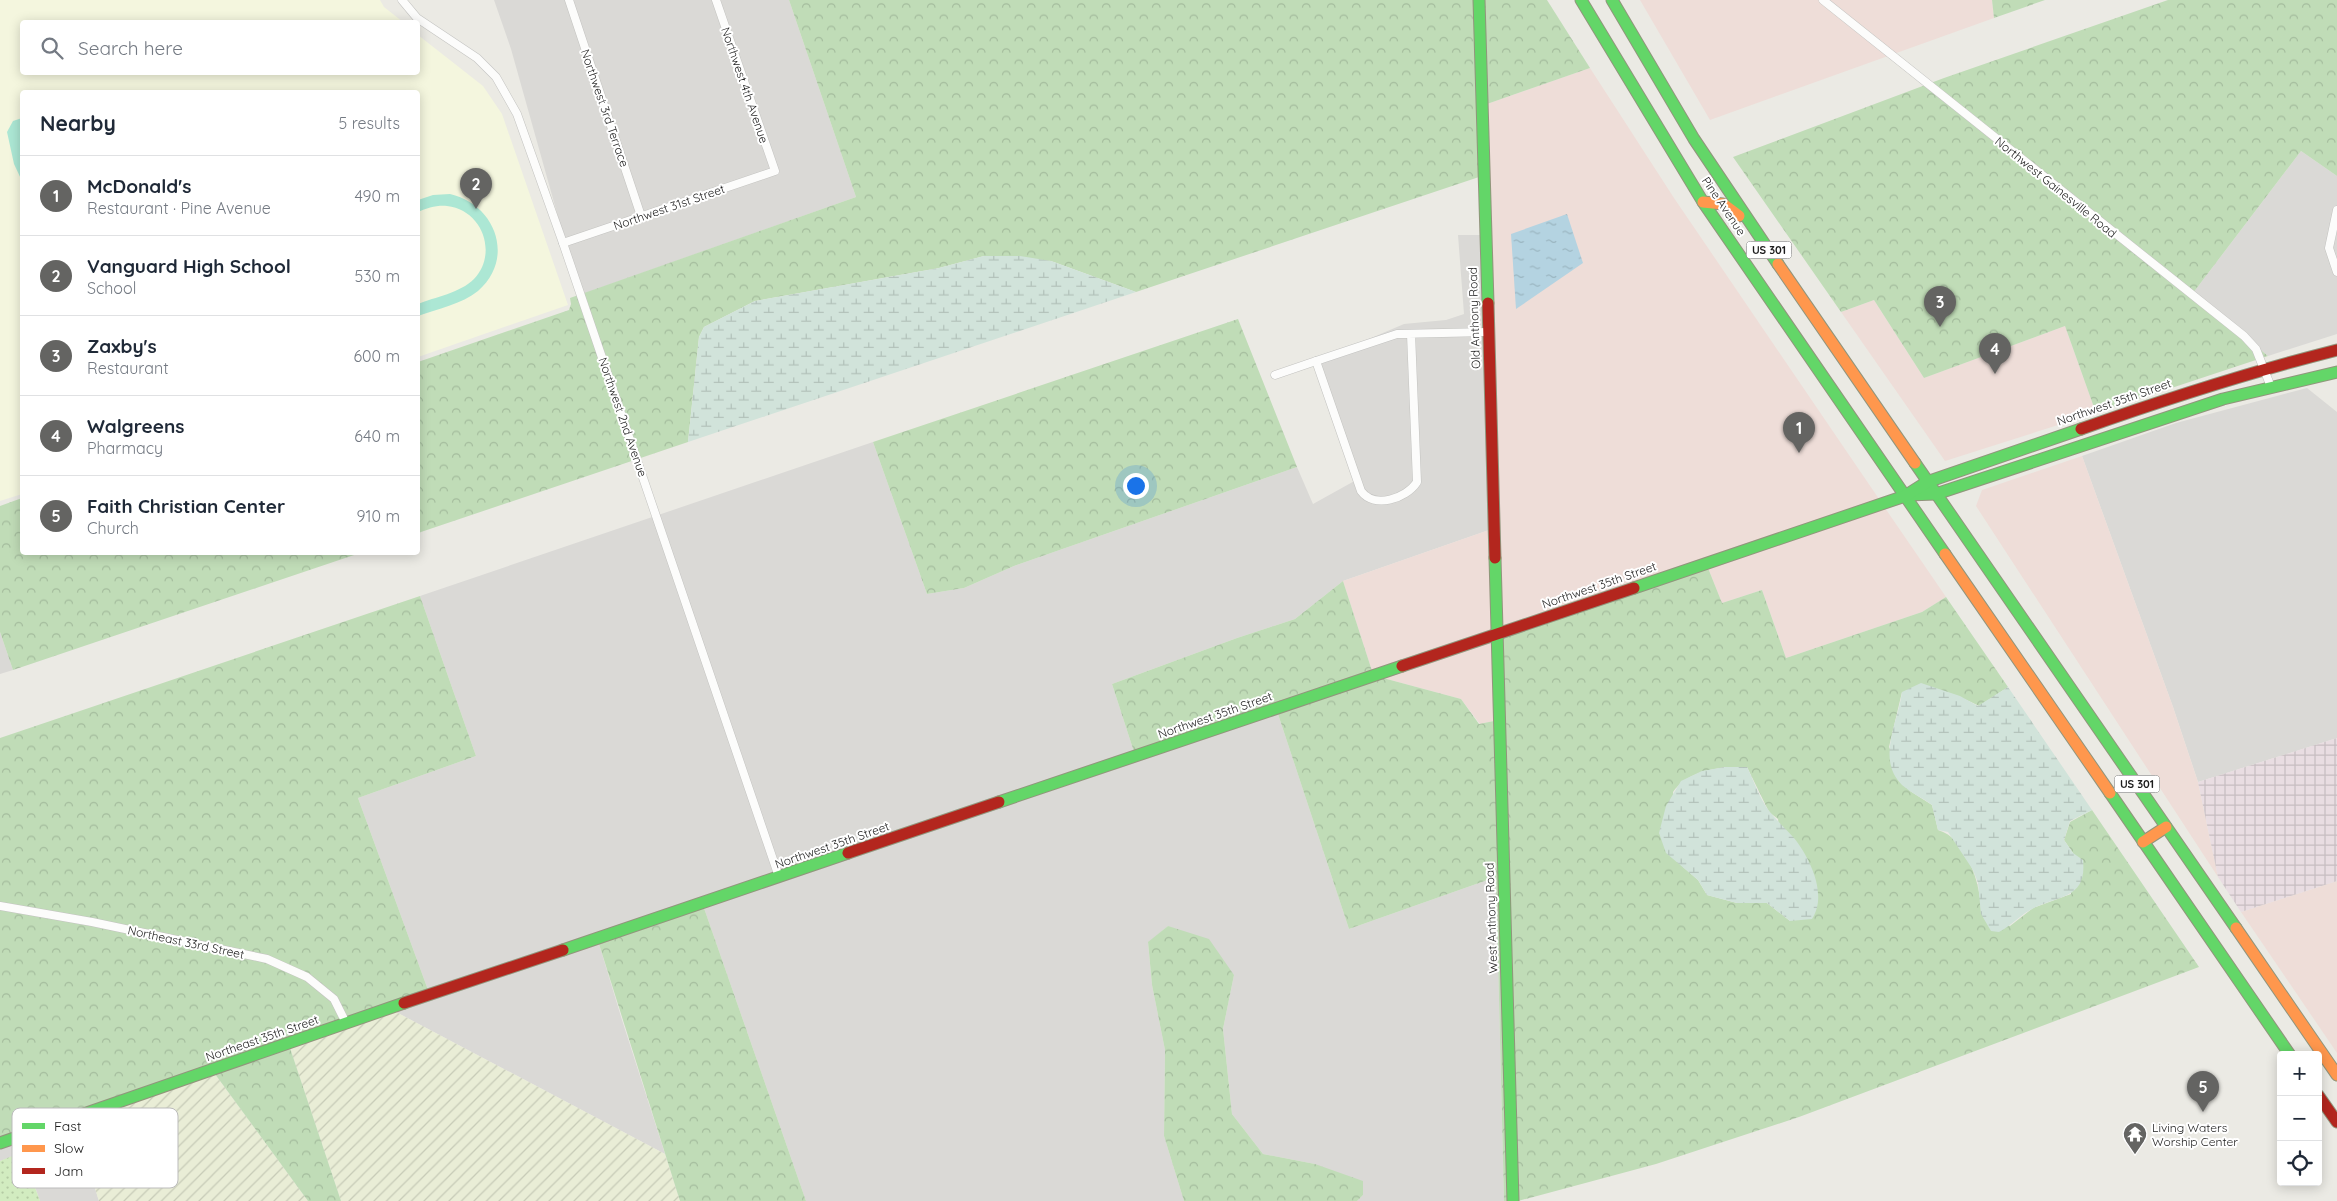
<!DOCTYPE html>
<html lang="en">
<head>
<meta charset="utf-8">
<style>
	body { margin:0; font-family:Quicksand,sans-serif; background:#f6f6f7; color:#1f2937 }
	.controls { position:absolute; right:15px; bottom:15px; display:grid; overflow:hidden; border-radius:5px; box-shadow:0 2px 12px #0003 }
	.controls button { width:45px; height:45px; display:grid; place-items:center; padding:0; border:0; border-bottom:1px solid #e0e1e3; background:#fff; color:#1f2937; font:25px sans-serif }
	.you { position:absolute; left:1135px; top:485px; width:18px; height:18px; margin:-12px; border:4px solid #fff; border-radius:50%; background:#1a73e8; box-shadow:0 0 0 8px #1a73e833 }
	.badge { display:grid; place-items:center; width:32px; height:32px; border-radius:50%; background:#646462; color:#fff; font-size:16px; font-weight:700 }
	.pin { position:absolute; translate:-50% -41px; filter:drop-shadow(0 1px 2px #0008) }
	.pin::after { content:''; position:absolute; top:26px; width:18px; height:15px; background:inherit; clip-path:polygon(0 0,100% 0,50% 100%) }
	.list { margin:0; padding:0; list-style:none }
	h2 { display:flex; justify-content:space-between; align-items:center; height:65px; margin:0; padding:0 20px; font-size:21px }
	h2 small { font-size:16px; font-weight:400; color:#747a83 }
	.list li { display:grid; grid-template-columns:32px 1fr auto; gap:15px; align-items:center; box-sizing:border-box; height:80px; padding:0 20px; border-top:1px solid #e0e1e3 }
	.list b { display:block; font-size:19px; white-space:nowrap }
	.list p { margin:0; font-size:16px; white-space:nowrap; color:#747a83 }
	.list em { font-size:16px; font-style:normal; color:#747a83 }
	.icon { flex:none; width:28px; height:28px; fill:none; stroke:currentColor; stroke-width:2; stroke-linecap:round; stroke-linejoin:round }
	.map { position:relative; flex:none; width:2337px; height:1201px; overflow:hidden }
	.search { position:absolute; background:#fff; box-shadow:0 2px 12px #0003; left:20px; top:20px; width:400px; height:55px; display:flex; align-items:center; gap:12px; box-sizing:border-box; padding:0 18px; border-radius:5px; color:#747a83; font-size:19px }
	.panel { position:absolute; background:#fff; box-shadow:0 2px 12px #0003; left:20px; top:90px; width:400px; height:465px; border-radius:5px }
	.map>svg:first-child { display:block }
	.residential { fill:#dad9d6 }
	.commercial { fill:#eeddd8 }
	.industrial { fill:url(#industrial-grid) }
	.education { fill:#f4f6de }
	.farmland { fill:url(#farmland-furrows) }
	.grass { fill:url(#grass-dots) }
	.forest { fill:url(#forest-crowns); fill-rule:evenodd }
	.wetland { fill:url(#wetland-marsh) }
	.pitch { fill:#ace7d4 }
	.water { fill:url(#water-ripples) }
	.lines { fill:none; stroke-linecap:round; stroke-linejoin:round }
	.street-casing { stroke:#c3c3c0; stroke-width:9 }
	.fast-casing { stroke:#91957c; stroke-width:13 }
	.slow-casing { stroke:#91957c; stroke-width:13 }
	.jam-casing { stroke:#91957c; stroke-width:13 }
	.street { stroke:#fcfcfb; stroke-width:8 }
	.fast { stroke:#63d668; stroke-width:11 }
	.slow { stroke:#ff974d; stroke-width:11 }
	.jam { stroke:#b3261e; stroke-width:11 }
	.labels { text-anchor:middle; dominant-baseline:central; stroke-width:4; stroke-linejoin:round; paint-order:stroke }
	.shield { fill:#fff; stroke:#606060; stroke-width:1 }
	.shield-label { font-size:11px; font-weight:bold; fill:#1c1c1c }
	.street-label { font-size:12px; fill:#1c1c1c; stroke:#fff }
	.poi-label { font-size:12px; fill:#1c1c1c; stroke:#fff; text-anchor:start }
	.key { fill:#fff; stroke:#bbb; stroke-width:1 }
	.key-label { font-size:14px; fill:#1c1c1c }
</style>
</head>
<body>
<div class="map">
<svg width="2337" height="1201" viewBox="0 0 2337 1201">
	<defs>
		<pattern id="industrial-grid" width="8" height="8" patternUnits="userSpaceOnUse" patternTransform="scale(1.25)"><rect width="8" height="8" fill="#e9dde2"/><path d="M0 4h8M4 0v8" fill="none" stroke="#c7bdc1"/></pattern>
		<pattern id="farmland-furrows" width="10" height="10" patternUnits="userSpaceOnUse" patternTransform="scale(1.25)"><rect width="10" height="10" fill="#e9edd6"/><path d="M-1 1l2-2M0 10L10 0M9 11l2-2" fill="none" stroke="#c7cbb7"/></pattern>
		<pattern id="grass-dots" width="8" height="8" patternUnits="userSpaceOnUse" patternTransform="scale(1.25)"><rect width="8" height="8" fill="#d2ecc0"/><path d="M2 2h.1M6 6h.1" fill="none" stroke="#b4caa4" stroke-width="1.8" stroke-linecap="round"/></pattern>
		<pattern id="forest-crowns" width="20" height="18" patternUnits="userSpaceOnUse" patternTransform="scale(1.25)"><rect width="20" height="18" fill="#c0dcb7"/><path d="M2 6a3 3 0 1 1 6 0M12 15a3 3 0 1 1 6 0" fill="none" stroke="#a4bc9d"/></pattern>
		<pattern id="wetland-marsh" width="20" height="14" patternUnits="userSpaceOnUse" patternTransform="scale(1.25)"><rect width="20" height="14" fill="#d1e3da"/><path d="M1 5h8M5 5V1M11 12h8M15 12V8" fill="none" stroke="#b3c2ba"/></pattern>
		<pattern id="water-ripples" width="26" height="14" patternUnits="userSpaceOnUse" patternTransform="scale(1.25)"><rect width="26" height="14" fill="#b4d3e1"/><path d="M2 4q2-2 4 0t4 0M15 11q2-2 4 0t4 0" fill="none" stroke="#9ab5c0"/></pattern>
	</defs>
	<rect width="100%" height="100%" fill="#ebeae4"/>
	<g class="residential">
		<path d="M 494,0 L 789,0 L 856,197 L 580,295 L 511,49 Z"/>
		<path d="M 2301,151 L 2337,176 L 2337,334 L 2268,356 L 2193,293 Z"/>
		<path d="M 1458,235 L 1481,235 L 1489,530 L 1343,581 L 1295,619 L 1237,638 L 1112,684 L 1134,752 L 428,990 L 358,798 L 476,756 L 420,596 L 873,442 L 927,594 L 964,588 L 1014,566 L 1297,467 L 1313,504 L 1358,479 L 1317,361 L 1404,324 L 1446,320 L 1464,314 Z"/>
		<path d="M 2307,388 L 2337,412 L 2337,738 L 2198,782 L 2173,707 L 2082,456 L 2176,423 Z"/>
		<path d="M 0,632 L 13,670 L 0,674 Z"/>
		<path d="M 1278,714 L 1349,929 L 1496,877 L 1504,1201 L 1357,1201 L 1363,1195 L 1315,1164 L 1263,1154 L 1232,1114 L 1223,1029 L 1234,975 L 1168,926 L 1148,943 L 1152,985 L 1165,1050 L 1164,1136 L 1184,1201 L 806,1201 L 704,908 Z"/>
		<path d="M 599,944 L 622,1020 L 665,1154 L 396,1012 Z"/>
		<path d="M 74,1123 L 99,1201 L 40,1201 L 23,1153 L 0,1161 L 0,1148 Z"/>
	</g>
	<g class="commercial">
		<path d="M 1640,0 L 1992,0 L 1994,18 L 1710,120 Z"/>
		<path d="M 1590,68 L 1674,198 L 1879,499 L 1501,627 L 1487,104 Z"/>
		<path d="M 1874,300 L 1924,378 L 2065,326 L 2096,413 L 1945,461 L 1841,312 Z"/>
		<path d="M 2082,456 L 2173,707 L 2198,782 L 2218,877 L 1976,506 L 1982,490 Z"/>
		<path d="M 1885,508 L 1946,597 L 1922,612 L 1786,658 L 1762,590 L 1722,603 L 1708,568 Z"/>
		<path d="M 1489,530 L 1492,631 L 1372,671 L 1343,581 Z"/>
		<path d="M 1492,642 L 1494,721 L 1480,724 L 1461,699 L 1383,678 Z"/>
		<path d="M 2337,881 L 2337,1053 L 2241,912 Z"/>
	</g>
	<path class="industrial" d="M 2337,738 L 2337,881 L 2241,912 L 2218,877 L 2198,782 Z"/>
	<path class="education" d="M 0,0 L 380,0 L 384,7 L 403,22 L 22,22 L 22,72 L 418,72 L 418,35 L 483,86 L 502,114 L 568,305 L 418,357 L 418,92 L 22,92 L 22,494 L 0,501 Z"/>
	<g class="farmland">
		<path d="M 396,1012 L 665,1154 L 680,1201 L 341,1201 L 290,1048 Z"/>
		<path d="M 215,1074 L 308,1201 L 99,1201 L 74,1123 Z"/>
	</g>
	<path class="grass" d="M 22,1152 L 40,1201 L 0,1201 L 0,1161 Z"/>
	<g class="forest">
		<path d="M 789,0 L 1475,0 L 1479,177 L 1136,292 L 1051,261 L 984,256 L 939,268 L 755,301 L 704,327 L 699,337 L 688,442 L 418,533 L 418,362 L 569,310 L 571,304 L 570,298 L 856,197 Z"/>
		<path d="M 1484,0 L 1547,0 L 1590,68 L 1487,104 Z"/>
		<path d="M 1992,0 L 2045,0 L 1994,18 Z"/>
		<path d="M 2168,0 L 2337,0 L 2337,176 L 2301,151 L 2193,293 L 2268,356 L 2096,413 L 2065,326 L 1924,378 L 1874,300 L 1841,312 L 1733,157 L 1944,78 Z"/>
		<path d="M 1238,319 L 1297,467 L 1014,566 L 964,588 L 927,594 L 873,442 Z"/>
		<path d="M 22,498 L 22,552 L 360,553 L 13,670 L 0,632 L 0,506 Z"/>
		<path d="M 1708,568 L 1722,603 L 1762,590 L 1786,658 L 1922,612 L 1946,597 L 2008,687 L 1979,706 C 1949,690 1934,692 1902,692 L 1889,747 L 1910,791 L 1932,805 L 1938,830 C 1967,838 1982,887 1981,914 L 2010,926 L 2033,908 L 2071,894 L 2073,853 L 2064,840 L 2070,822 L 2092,810 L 2199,967 L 1799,1117 L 1656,1164 L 1518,1201 L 1501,638 ZM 1725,767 L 1747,767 L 1769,812 L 1778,819 L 1790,921 L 1767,903 L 1737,903 L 1707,895 L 1698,880 L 1683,867 L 1673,792 C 1686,774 1704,771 1725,767 Z"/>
		<path d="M 1343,581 L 1372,671 L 1134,752 L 1112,684 L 1237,638 L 1295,619 Z"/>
		<path d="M 420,596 L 476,756 L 358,798 L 428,990 L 0,1137 L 0,738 Z"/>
		<path d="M 1383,678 L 1461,699 L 1479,724 L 1494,721 L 1508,1201 L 1504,1201 L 1496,877 L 1349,929 L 1278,714 Z"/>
		<path d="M 704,908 L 806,1201 L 680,1201 L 599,944 Z"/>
		<path d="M 1168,926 L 1209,939 L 1234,975 L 1223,1029 L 1232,1114 L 1263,1154 L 1315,1164 L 1363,1181 L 1363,1195 L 1357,1201 L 1184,1201 L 1164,1136 L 1165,1050 L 1152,985 L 1148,942 Z"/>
		<path d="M 290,1048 L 341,1201 L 308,1201 L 215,1074 Z"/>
	</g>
	<g class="wetland">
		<path d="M 984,256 L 1020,256 L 1051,261 L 1136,292 L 688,442 L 699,337 L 704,327 L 755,301 L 939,268 Z"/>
		<path d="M 1921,683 L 1960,696 L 1978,706 L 2008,687 L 2092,810 L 2070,821 L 2064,840 L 2073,853 L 2083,860 C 2087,898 2061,895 2034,908 C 2021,914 2012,925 1999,932 L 1991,931 L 1981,914 L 1978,883 L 1973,870 L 1948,832 L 1938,830 L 1932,805 C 1923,798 1911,793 1902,785 C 1876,759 1898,723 1902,692 Z"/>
		<path d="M 1725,767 L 1747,767 C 1754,781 1760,800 1770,812 C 1777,821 1786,829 1794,838 C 1810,858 1828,895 1812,919 L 1790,921 L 1767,903 L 1737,903 L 1707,895 L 1698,880 L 1666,853 L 1659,833 L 1666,806 L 1681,781 L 1702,771 Z"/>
	</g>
	<g class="pitch">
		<path d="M 22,118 L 22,181 L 14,164 L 7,132 L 13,121 Z"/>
		<path d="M 450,194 C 495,204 516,258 478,291 C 462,304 437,309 418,316 L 418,304 C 435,297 460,293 474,279 C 498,254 483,210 447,206 C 437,205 427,208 418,212 L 418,200 L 433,195 Z"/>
	</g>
	<path class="water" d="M 1567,214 L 1583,263 L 1516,309 L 1511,234 Z"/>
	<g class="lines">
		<g class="street-casing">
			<g id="street">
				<path d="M 402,0 L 417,18 L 477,58 L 496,77 L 517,114 L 563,243 L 779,877"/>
				<path d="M 569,0 L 641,216"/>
				<path d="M 1823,0 L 2244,336 L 2256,349 L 2271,387"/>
				<path d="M 2337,210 L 2329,248 L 2337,272"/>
				<path d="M 563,243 L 775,171 L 716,0"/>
				<path d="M 1411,334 L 1417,482 C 1406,499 1374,509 1361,491 L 1316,361 L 1397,334 L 1488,332"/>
				<path d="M 1275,375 L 1316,361"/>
				<path d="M 0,906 L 92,922 L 267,959 L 307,977 L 334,999 L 346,1023"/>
			</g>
		</g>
		<g class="fast-casing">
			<g id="fast">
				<path d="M 1479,0 L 1488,303"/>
				<path d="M 1581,0 L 1703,202 L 1945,554"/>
				<path d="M 1612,0 L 1694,139 L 1778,264"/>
				<path d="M 1915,463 L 2236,928"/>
				<path d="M 1907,495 L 1936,494 L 2223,399 L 2337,372"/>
				<path d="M 1495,558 L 1513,1201"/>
				<path d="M 1634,588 L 1905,496 L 1927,482 L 2081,429"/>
				<path d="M 2110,793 L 2290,1055"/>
				<path d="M 999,802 L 1402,666"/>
				<path d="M 563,950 L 848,853"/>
				<path d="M 0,1143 L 404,1003"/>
			</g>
		</g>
		<g class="slow-casing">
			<g id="slow">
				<path d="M 1703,202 L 1723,204 L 1739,216"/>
				<path d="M 1778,264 L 1915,463"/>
				<path d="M 1945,554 L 2110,793"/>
				<path d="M 2143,842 L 2166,827"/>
				<path d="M 2236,928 L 2337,1075"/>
			</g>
		</g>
		<g class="jam-casing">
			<g id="jam">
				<path d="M 1488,303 L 1495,558"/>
				<path d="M 2081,429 C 2166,399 2250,372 2337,350"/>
				<path d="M 1402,666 L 1634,588"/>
				<path d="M 848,853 L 999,802"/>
				<path d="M 404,1003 L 563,950"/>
				<path d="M 2318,1095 L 2337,1122"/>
			</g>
		</g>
		<use href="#street" class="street"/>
		<use href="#fast" class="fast"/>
		<use href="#slow" class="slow"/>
		<use href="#jam" class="jam"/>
	</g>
	<defs>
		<g id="temple-pin" transform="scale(1.25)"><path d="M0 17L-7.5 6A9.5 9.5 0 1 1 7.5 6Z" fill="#646462" stroke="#fff"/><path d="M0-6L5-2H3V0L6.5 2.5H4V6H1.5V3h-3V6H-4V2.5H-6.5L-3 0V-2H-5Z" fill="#fff"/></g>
	</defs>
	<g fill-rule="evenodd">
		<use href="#temple-pin" x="2135" y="1134"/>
	</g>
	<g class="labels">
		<g class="shield">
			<rect x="1746.5" y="241.5" width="45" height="17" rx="4"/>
			<rect x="2114.5" y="775.5" width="45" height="17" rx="4"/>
		</g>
		<g class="shield-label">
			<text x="1769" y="250">US 301</text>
			<text x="2137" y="784">US 301</text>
		</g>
		<g class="street-label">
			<text transform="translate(745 85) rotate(71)">Northwest 4th Avenue</text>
			<text transform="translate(605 108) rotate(71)">Northwest 3rd Terrace</text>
			<text transform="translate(2056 187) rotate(39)">Northwest Gainesville Road</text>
			<text transform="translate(1724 206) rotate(56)">Pine Avenue</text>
			<text transform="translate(669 207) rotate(-19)">Northwest 31st Street</text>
			<text transform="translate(1474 318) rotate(-92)">Old Anthony Road</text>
			<text transform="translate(2114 402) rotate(-19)">Northwest 35th Street</text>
			<text transform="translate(623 417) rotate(71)">Northwest 2nd Avenue</text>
			<text transform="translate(1599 585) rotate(-19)">Northwest 35th Street</text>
			<text transform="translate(1215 715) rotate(-19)">Northwest 35th Street</text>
			<text transform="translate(832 845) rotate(-19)">Northwest 35th Street</text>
			<text transform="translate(1491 918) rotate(-92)">West Anthony Road</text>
			<text transform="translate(186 942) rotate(12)">Northeast 33rd Street</text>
			<text transform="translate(262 1038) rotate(-19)">Northeast 35th Street</text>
		</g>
		<g class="poi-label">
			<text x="2152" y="1127">Living Waters<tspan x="2152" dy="14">Worship Center</tspan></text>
		</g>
	</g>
	<rect x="12" y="1108" width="166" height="80" rx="8" class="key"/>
	<rect x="22" y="1123" width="23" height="6" fill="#63d668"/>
	<rect x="22" y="1145" width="23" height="7" fill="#ff974d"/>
	<rect x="22" y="1168" width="23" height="6" fill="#b3261e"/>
	<g class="key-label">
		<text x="54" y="1131">Fast</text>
		<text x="54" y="1153">Slow</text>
		<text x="54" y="1176">Jam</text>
	</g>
</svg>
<div class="controls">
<button>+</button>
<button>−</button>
<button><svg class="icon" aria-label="locate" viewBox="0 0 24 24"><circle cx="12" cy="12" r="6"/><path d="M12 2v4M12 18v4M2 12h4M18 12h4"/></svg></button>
</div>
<div class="you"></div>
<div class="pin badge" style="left:1799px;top:453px">1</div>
<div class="pin badge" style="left:476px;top:209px">2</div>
<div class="pin badge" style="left:1940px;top:327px">3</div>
<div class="pin badge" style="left:1995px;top:374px">4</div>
<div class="pin badge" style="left:2203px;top:1112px">5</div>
<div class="search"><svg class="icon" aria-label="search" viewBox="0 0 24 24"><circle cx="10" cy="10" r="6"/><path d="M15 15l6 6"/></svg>Search here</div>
<section class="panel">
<h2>Nearby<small>5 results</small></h2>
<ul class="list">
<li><span class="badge">1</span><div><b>McDonald's</b><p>Restaurant · Pine Avenue</p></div><em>490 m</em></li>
<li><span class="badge">2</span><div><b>Vanguard High School</b><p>School</p></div><em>530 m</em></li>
<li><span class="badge">3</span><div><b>Zaxby's</b><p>Restaurant</p></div><em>600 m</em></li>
<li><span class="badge">4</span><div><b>Walgreens</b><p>Pharmacy</p></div><em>640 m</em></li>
<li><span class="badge">5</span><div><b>Faith Christian Center</b><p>Church</p></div><em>910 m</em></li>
</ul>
</section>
</div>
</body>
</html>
